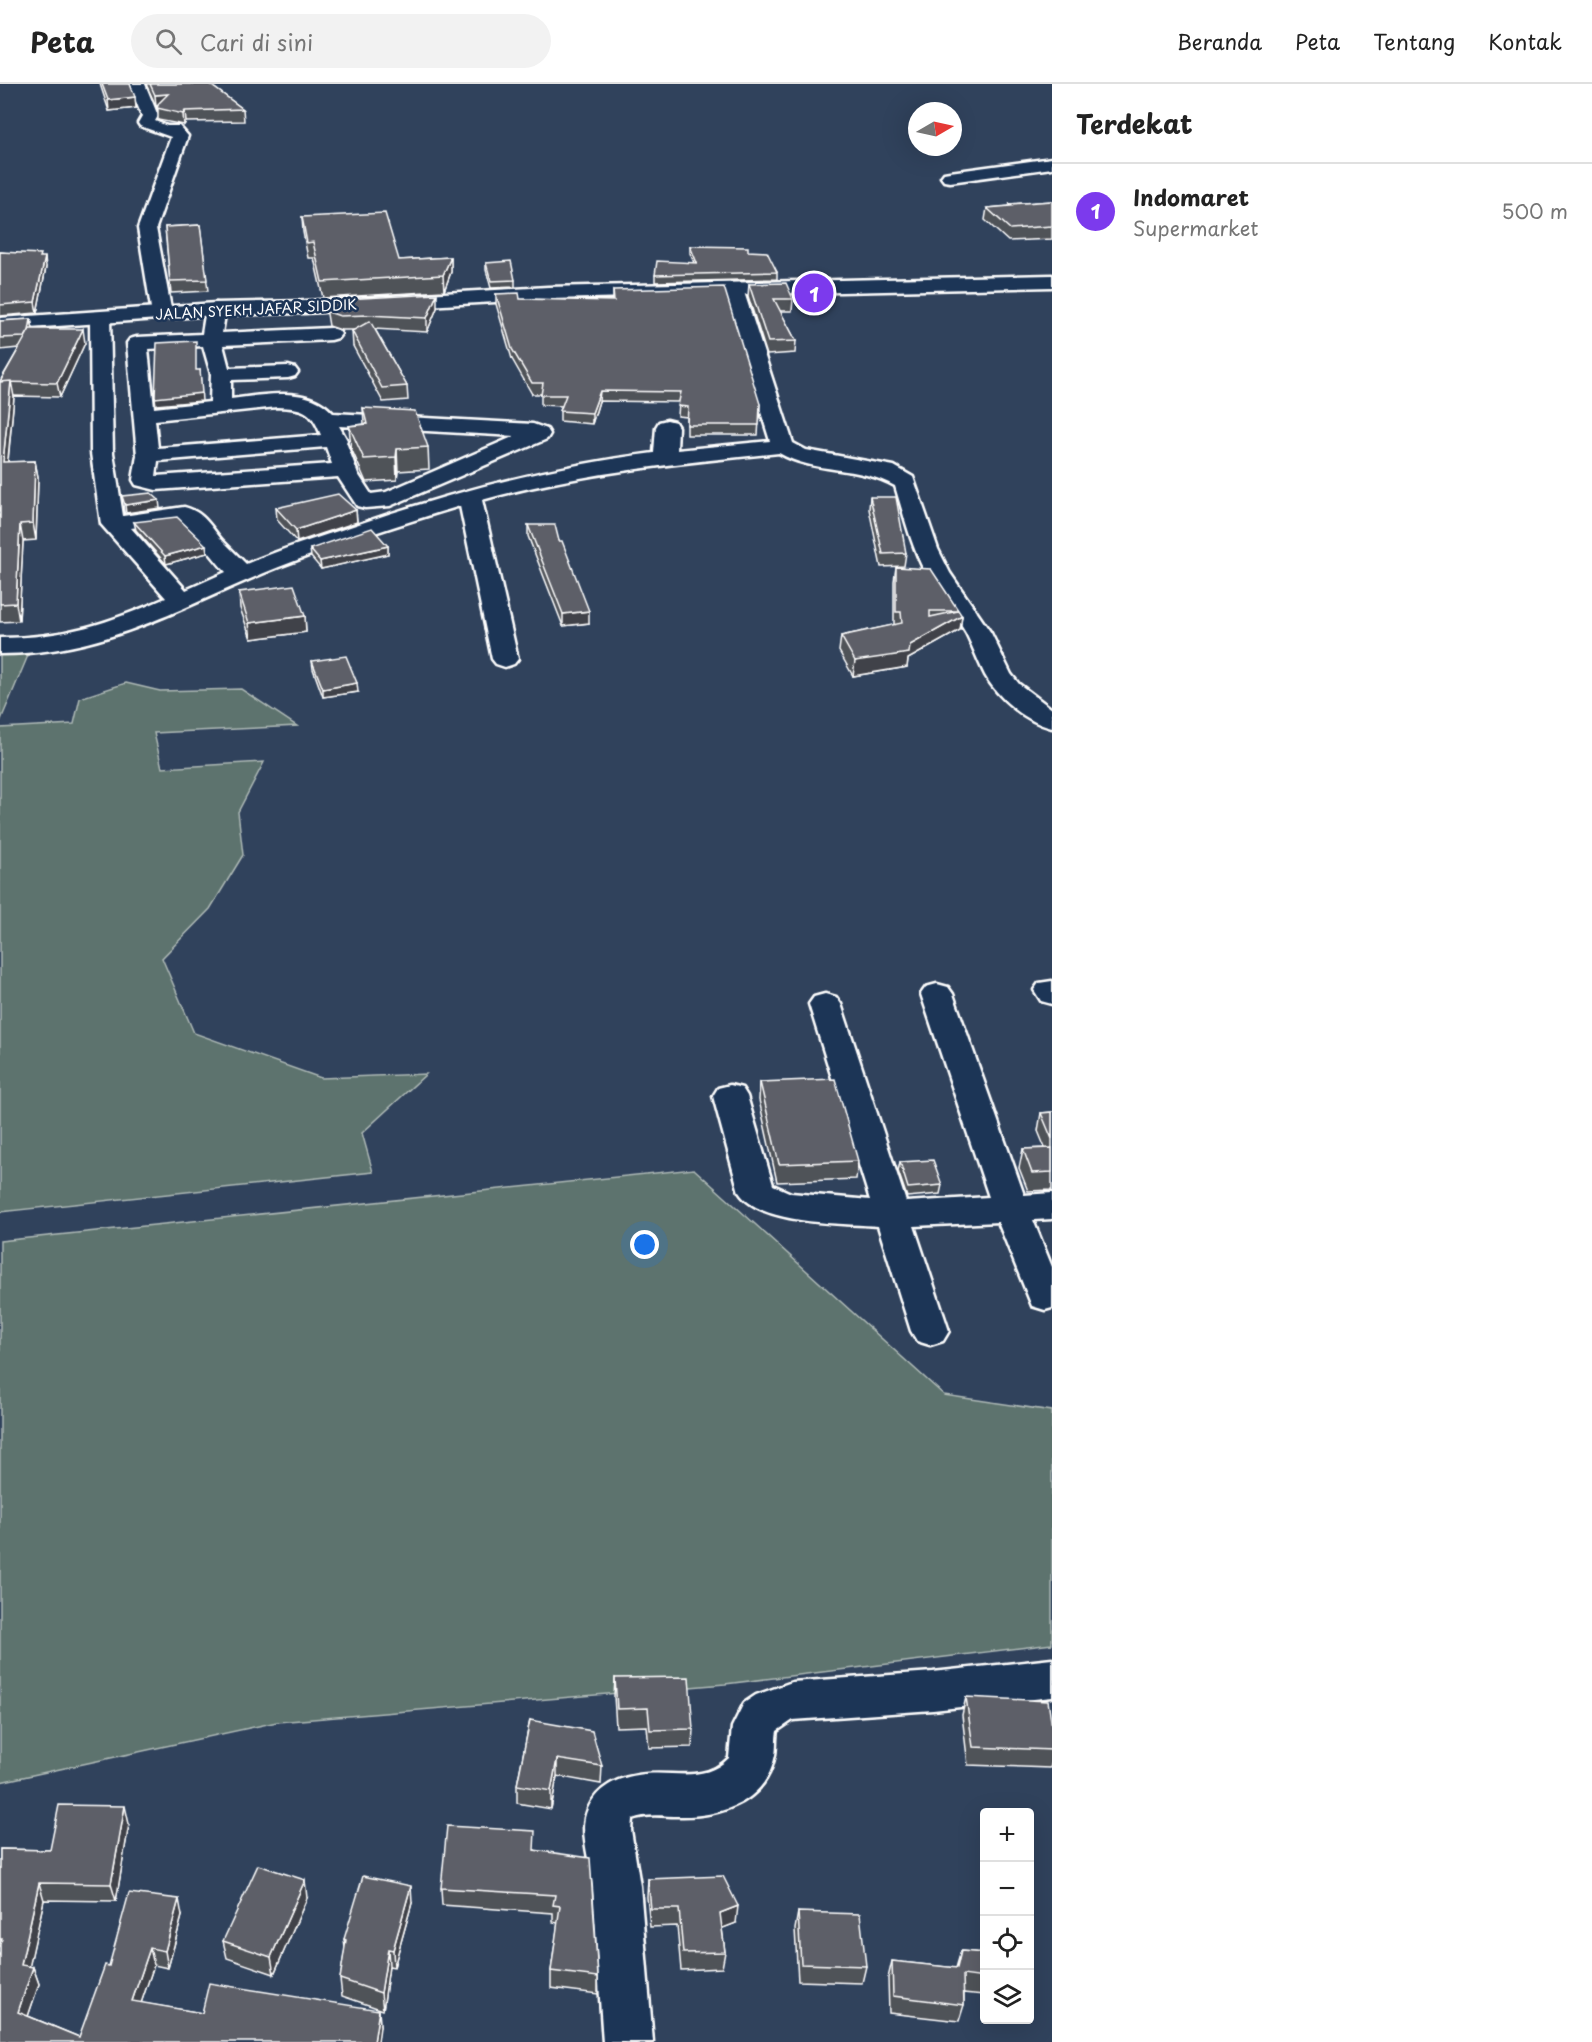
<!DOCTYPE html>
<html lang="id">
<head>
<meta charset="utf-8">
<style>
	body { margin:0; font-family:"Playpen Sans",sans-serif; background:#f2f2f2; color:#222 }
	.controls { position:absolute; right:18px; bottom:18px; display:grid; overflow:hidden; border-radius:6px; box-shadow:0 6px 24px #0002 }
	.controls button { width:54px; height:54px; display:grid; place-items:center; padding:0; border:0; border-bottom:2px solid #e0e0e0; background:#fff; color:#222; font:30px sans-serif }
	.compass { position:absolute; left:908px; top:18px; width:54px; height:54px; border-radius:50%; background:#fff; box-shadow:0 6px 24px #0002; rotate:81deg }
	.you { position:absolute; left:645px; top:1161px; width:21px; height:21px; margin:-15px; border:4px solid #fff; border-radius:50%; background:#1a73e8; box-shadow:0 0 0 9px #1a73e833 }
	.badge { display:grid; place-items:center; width:39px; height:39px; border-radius:50%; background:#7c3aed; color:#fff; font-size:20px; font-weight:700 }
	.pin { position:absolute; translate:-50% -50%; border:3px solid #fff; box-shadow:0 2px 6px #0006 }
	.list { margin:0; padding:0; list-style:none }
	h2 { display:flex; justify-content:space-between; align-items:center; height:78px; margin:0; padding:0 24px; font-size:26px }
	h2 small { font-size:20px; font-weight:400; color:#767676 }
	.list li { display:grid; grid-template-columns:39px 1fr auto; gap:18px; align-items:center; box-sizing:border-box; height:96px; padding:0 24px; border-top:2px solid #e0e0e0 }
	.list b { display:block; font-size:22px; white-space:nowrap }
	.list p { margin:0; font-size:20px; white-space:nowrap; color:#767676 }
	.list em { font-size:20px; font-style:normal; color:#767676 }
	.icon { flex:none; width:33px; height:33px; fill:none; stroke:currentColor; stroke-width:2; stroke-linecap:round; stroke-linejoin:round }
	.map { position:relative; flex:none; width:1052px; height:1958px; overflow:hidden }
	header { display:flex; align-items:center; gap:36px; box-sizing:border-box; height:84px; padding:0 30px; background:#fff; border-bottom:2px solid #e0e0e0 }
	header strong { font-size:28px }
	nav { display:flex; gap:33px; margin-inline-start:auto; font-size:21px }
	.search { width:420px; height:54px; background:#f2f2f2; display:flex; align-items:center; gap:15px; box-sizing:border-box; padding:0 21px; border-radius:33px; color:#767676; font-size:22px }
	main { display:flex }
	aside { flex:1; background:#fff }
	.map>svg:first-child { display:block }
	.green { fill:#5d736e; stroke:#aeb9b6; stroke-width:1.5 }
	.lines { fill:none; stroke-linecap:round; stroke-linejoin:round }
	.street-casing { stroke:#fff; stroke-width:5 }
	.secondary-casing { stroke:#fff; stroke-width:5 }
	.street { fill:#1d3557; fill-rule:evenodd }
	.secondary { fill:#1d3557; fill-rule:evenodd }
	.wall { fill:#505259; stroke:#fff; stroke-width:1.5 }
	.shaded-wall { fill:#414248; stroke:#fff; stroke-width:1.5 }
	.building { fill:#5d5f67; stroke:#fff; stroke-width:1.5; fill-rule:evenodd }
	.labels { text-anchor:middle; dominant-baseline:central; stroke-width:5; stroke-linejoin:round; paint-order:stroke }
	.far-street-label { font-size:14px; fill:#fff; stroke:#1d3557 }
</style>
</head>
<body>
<header>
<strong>Peta</strong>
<div class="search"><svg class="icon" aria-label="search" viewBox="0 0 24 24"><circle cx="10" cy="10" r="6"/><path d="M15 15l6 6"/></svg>Cari di sini</div>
<nav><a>Beranda</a><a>Peta</a><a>Tentang</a><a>Kontak</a></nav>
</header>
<main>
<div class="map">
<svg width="1052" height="1958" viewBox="0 0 1052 1958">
	<rect width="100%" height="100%" fill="#30425c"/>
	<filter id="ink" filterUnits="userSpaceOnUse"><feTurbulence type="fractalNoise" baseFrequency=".0167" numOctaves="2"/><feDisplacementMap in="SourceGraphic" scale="12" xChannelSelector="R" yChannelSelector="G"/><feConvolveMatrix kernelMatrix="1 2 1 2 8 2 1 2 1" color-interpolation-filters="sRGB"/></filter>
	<g filter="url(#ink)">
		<g class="green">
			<path d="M 32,562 L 0,638 L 0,566 Z"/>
			<path d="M 126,599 L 160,607 L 241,605 L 297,642 L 154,649 L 162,684 L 264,678 L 238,728 L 243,771 L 210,825 L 162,874 L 194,949 L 321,994 L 426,990 L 362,1049 L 373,1088 L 0,1128 L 0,644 L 74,640 L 80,614 Z"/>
			<path d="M 694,1085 L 944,1311 L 1052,1327 L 1052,1560 L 725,1600 L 277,1638 L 0,1698 L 0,1157 Z"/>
		</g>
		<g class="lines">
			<g class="street-casing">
				<g id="street">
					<path d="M 129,0 L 145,0 L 158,32 L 155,37 L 167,42 L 179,42 L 188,52 L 156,144 L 172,230 L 169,234 L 155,234 L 152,230 L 138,144 L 171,53 L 140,42 L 138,39 L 142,32 Z"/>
					<path d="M 1052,74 L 1052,84 L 950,98 L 944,97 L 941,93 L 944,89 L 950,88 Z"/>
					<path d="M 733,199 L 740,201 L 743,205 L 793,359 L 806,366 L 894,382 L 913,393 L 938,465 L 950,489 L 991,549 L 1011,590 L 1019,600 L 1052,625 L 1052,644 C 1026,638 998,614 985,591 C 978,577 973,563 966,549 C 954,528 937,509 925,488 C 911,461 904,431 895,402 C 859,381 814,390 779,369 C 679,379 579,389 482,416 L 518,575 L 514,580 L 505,583 L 496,580 L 492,575 L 460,422 C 400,440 338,460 279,483 C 184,521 107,570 0,570 L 0,554 C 64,554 109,539 166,514 L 101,440 L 91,369 L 90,233 L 93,229 L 107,229 L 110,233 L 113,369 L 123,432 L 184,423 C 204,428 210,442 222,456 C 230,464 238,472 246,480 C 281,465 317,454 353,442 C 452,408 551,382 654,369 L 656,343 L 659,338 L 667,336 L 675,338 L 678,343 L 677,366 L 770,357 L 723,205 L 726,201 ZM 180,438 C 195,448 212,473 226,488 L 186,506 L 131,444 Z"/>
					<path d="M 216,219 L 223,221 L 226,225 L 222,249 L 331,244 L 338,246 L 341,250 L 338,254 L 331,256 L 223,261 L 229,284 L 288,282 L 295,284 L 298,288 L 295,292 L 288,294 L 231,296 L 231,315 C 264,311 308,301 333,329 L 533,340 L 547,345 L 550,350 L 547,355 L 390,422 L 365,424 L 357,422 L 338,393 L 156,406 L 136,401 L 133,396 L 137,371 L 127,259 L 130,255 L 137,253 L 202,250 L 206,225 L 209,221 ZM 203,262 L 211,290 L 210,318 L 154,324 L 148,265 ZM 277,323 C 303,324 311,325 321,351 L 158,364 L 155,336 ZM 339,342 L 515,352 L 386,408 L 371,410 L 358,390 L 346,358 L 347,356 ZM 326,363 L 332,380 L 156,392 L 158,377 Z"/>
					<path d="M 1052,897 L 1052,920 L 1041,917 L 1034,906 L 1039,899 Z"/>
					<path d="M 937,900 L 948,903 L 953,910 L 1024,1111 L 1052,1109 L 1052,1135 L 1033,1136 L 1052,1183 L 1052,1224 L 1045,1226 L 1032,1222 L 998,1138 L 914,1142 L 949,1247 L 943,1257 L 930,1261 L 917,1257 L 911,1247 L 878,1142 C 843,1139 759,1141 739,1108 L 713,1012 L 718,1004 L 730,1001 L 742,1004 L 747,1012 L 773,1101 L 791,1109 L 870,1116 L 809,920 L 814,913 L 825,910 L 836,913 L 841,920 L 906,1118 L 989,1113 L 921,910 L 926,903 Z"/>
					<path d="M 1052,1575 L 1052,1613 L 933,1626 L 793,1636 L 777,1647 C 775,1656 777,1666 774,1675 C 764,1719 719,1733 679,1732 C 664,1732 646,1729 632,1735 L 631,1746 L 640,1802 L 653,1958 L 603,1958 C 599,1906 597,1854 593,1802 C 591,1783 581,1752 585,1734 C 592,1707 612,1695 638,1691 C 672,1685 702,1701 729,1674 L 732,1643 L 744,1619 L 756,1611 L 792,1598 L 933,1588 Z"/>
				</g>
			</g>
			<g class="secondary-casing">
				<path id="secondary" d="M 1052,191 L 1052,203 L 548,215 L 305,229 L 216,231 L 0,246 L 0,234 L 216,219 L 305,217 L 548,203 Z"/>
			</g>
			<use href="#street" class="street"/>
			<use href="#secondary" class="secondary"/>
		</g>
		<g class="wall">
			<path d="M 100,0 L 130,0 L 136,24 L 109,27 Z"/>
			<path d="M 146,0 L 209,0 L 243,25 L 244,37 L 186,38 L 184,41 L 158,36 L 158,22 L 156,22 Z"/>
			<path d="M 1052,117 L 1052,155 L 1008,157 L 985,136 L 987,124 L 1009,122 L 1010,120 Z"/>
			<path d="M 302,133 L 399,176 L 451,173 L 451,188 L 444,207 L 323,214 L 314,174 L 308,174 L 303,148 Z"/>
			<path d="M 200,141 L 208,207 L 171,209 L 165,143 Z"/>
			<path d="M 690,162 L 777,188 L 777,195 L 655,198 L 655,191 L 694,179 L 690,169 Z"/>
			<path d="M 0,168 L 41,173 L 46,183 L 37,229 L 0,232 Z"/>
			<path d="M 486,179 L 515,196 L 515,203 L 491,204 L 486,186 Z"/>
			<path d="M 749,200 L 793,215 L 792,227 L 780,227 L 796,257 L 795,269 L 767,271 L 748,212 Z"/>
			<path d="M 613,206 L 760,320 L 758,351 L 687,351 L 687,333 L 678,332 L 679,318 L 599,317 L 592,340 L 560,337 L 560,327 L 562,322 L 541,321 L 541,310 L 532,310 L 512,275 L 496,220 L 496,210 L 520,215 L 613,217 Z"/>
			<path d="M 326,216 L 437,224 L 427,248 L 375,245 L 407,302 L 408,316 L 383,318 L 353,262 L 352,247 L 355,246 L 341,246 L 329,242 L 327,230 Z"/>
			<path d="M 31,235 L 33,245 L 85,259 L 60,313 L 14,312 L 8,378 L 35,377 L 38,393 L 36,456 L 23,457 L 19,537 L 0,538 L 0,297 L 19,264 L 0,266 L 0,237 Z"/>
			<path d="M 363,324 L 428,363 L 429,385 L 398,387 L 397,396 L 366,398 L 351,364 L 349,342 L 364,340 Z"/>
			<path d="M 870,413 L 906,469 L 904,482 L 881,483 L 869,425 Z"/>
			<path d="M 276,424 L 356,426 L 357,438 L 297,458 L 277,436 Z"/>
			<path d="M 134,438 L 207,469 L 166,480 L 136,446 Z"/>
			<path d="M 528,441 L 559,457 L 589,539 L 563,542 L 528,452 Z"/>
			<path d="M 388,462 L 388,470 L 321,485 L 311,473 L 310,465 Z"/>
			<path d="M 896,483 L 962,532 L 960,546 L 908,575 L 907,583 L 853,592 L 839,567 L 841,552 L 894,541 L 894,497 Z"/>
			<path d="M 239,508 L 305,532 L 306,548 L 251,555 L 240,524 Z"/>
			<path d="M 312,577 L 358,608 L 323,613 L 313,585 Z"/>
			<path d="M 760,998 L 858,1077 L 856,1095 L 777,1098 L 759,1016 Z"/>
			<path d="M 1052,1028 L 1052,1106 L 1028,1107 L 1019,1084 L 1023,1065 L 1045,1064 L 1038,1047 L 1041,1029 Z"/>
			<path d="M 900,1078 L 942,1101 L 940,1110 L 907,1113 L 898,1087 Z"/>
			<path d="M 615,1594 L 693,1645 L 692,1663 L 649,1664 L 647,1642 L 616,1643 L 614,1612 Z"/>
			<path d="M 966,1613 L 1052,1643 L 1052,1678 L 1050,1684 L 968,1681 L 962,1631 Z"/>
			<path d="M 530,1636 L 602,1682 L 601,1700 L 557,1692 L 551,1725 L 517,1719 L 517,1701 Z"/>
			<path d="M 129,1740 L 116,1817 L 44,1816 L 29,1883 L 33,1883 L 39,1900 L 28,1932 L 79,1953 L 109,1882 L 182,1832 L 168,1884 L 154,1881 L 141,1919 L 202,1929 L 379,1926 L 380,1943 L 0,1958 L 0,1765 L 50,1766 Z"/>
			<path d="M 535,1766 L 598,1893 L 598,1910 L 551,1904 L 551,1887 L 558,1839 L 553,1838 L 553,1829 L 442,1821 L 441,1804 Z"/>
			<path d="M 648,1795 L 736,1839 L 722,1844 L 725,1868 L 722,1884 L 681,1886 L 677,1842 L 650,1843 L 647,1813 Z"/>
			<path d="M 307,1814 L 274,1890 L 227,1874 L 223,1857 Z"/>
			<path d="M 412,1819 L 394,1883 L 389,1882 L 383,1926 L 342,1912 L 340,1895 L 345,1865 L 344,1855 Z"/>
			<path d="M 798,1828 L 866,1882 L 862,1899 L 798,1897 L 795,1845 Z"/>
			<path d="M 961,1867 L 984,1869 L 984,1911 L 964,1909 L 964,1921 L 959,1937 L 889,1929 L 888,1894 L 892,1877 L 956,1884 Z"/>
		</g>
		<g class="shaded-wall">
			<path d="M 168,10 L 169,21 L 156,22 L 155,11 Z"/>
			<path d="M 135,13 L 136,24 L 109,27 L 108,16 Z"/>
			<path d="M 185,27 L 186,38 L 184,41 L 183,30 Z"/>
			<path d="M 45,173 L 46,183 L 37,229 L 35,218 Z"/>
			<path d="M 451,173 L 451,188 L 444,207 L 443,191 Z"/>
			<path d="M 437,210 L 437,224 L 427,248 L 427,234 Z"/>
			<path d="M 31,235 L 33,246 L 27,253 Z"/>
			<path d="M 83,245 L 85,259 L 60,313 L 57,299 Z"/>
			<path d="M 200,286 L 202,317 L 156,321 L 155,314 Z"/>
			<path d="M 11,297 L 14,313 L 6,395 L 3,378 Z"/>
			<path d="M 600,307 L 599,317 L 592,340 L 592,329 Z"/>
			<path d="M 397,365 L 398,387 L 397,396 L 396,373 Z"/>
			<path d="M 35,377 L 38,393 L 36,456 L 33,439 Z"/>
			<path d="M 159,416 L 160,424 L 126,429 L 125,421 Z"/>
			<path d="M 356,426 L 357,438 L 297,458 L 296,446 Z"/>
			<path d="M 20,440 L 23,457 L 19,537 L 16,519 Z"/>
			<path d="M 206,461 L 207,469 L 166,480 L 165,472 Z"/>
			<path d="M 388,462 L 388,470 L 321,485 L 320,477 Z"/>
			<path d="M 589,527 L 589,539 L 563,542 L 563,530 Z"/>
			<path d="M 305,532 L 306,548 L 251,555 L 249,539 Z"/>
			<path d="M 962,532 L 960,546 L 908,575 L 907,583 L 853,592 L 855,577 L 910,561 Z"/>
			<path d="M 357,599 L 358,608 L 323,613 L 323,605 Z"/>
			<path d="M 557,1675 L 557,1692 L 551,1725 L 551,1707 Z"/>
			<path d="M 125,1722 L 129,1740 L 116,1817 L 111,1800 Z"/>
			<path d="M 305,1796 L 307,1814 L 274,1890 L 271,1873 Z"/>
			<path d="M 39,1799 L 44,1816 L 26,1898 L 21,1881 Z"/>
			<path d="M 411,1802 L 412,1819 L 394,1883 L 393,1866 Z"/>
			<path d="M 179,1815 L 182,1832 L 168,1884 L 165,1867 Z"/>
			<path d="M 738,1822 L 736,1839 L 718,1846 L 720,1829 Z"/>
			<path d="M 150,1864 L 154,1881 L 136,1934 L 132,1917 Z"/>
			<path d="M 388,1865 L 389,1882 L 383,1926 L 381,1909 Z"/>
			<path d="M 33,1883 L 39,1900 L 24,1944 L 18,1928 Z"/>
			<path d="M 379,1926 L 380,1943 L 378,1958 L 374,1958 Z"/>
		</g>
		<g class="building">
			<path d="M 102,0 L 130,0 L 135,13 L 108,16 Z"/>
			<path d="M 150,0 L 209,0 L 243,25 L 185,27 L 183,30 L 157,24 L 159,19 L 168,10 L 155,11 Z"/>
			<path d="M 1052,117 L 1052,142 L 1010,145 L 987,124 L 1012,122 L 1010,120 Z"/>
			<path d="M 385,129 L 399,176 L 451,173 L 443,191 L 322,198 L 313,158 L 307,159 L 302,133 Z"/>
			<path d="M 200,141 L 207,196 L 170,197 L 165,143 Z"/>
			<path d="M 690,162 L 748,163 L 748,167 L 767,168 L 777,188 L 655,191 L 657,177 L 697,179 Z"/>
			<path d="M 0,168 L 41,170 L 40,173 L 45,173 L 35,218 L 0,221 Z"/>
			<path d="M 511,177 L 515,196 L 491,197 L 486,179 Z"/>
			<path d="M 786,199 L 793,215 L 774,215 L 796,257 L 768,258 L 749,200 Z"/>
			<path d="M 724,203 L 760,320 L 759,341 L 687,341 L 688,323 L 678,322 L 681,308 L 600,307 L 592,329 L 560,327 L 566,311 L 541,311 L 543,299 L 532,299 L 512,265 L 496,210 L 519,209 L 520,215 L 614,217 L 613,206 Z"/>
			<path d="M 437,210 L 427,234 L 367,231 L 340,232 L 328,228 L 326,216 Z"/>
			<path d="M 31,235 L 29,247 L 25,253 L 0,254 L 0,237 Z"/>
			<path d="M 370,237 L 407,302 L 382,304 L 352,247 Z"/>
			<path d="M 30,245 L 83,245 L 57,299 L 0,298 Z"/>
			<path d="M 196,257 L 196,286 L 200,286 L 202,309 L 155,314 L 157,259 Z"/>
			<path d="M 11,297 L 3,378 L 35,377 L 33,439 L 20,440 L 16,519 L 0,520 L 0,298 Z"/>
			<path d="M 363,324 L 415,327 L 428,363 L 397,365 L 396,373 L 364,375 L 349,342 L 367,340 Z"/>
			<path d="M 151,409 L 159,416 L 125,421 L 122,412 Z"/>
			<path d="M 338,410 L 356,426 L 296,446 L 276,424 Z"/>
			<path d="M 870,413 L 896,413 L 906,469 L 883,470 Z"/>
			<path d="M 177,433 L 206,461 L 165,472 L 134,438 Z"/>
			<path d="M 528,441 L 555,441 L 559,457 L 562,457 L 589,527 L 563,530 Z"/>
			<path d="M 372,444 L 388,462 L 320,477 L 310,465 Z"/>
			<path d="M 896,483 L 931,485 L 962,532 L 910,561 L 909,569 L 855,577 L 841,552 L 902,539 L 901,528 L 896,528 ZM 930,527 L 958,527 L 930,533 Z"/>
			<path d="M 294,501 L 305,532 L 249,539 L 239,508 Z"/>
			<path d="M 346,572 L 357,599 L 323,605 L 312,577 Z"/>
			<path d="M 835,995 L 858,1077 L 779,1080 L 760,998 Z"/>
			<path d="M 1052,1028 L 1052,1055 L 1041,1029 Z"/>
			<path d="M 1052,1064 L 1052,1088 L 1032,1089 L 1023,1065 Z"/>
			<path d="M 933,1076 L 942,1101 L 908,1104 L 900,1078 Z"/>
			<path d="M 689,1593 L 693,1645 L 650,1646 L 648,1624 L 617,1625 L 615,1594 Z"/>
			<path d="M 966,1613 L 1048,1617 L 1052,1643 L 1052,1666 L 973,1663 Z"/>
			<path d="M 530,1636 L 592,1647 L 602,1682 L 557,1675 L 551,1707 L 517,1701 Z"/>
			<path d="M 59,1721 L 125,1722 L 111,1800 L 39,1799 L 21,1881 L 33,1883 L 18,1928 L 79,1953 L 105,1881 L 109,1882 L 129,1809 L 179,1815 L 165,1867 L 150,1864 L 132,1917 L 202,1929 L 209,1899 L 379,1926 L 374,1958 L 0,1958 L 0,1860 L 2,1855 L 0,1855 L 0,1765 L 50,1766 Z"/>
			<path d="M 447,1742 L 535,1747 L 534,1766 L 590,1774 L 598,1893 L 551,1887 L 560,1822 L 553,1821 L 555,1811 L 441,1804 Z"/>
			<path d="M 258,1781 L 305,1796 L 271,1873 L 223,1857 Z"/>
			<path d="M 363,1792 L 411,1802 L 393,1866 L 388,1865 L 381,1909 L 340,1895 L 346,1856 L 344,1855 Z"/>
			<path d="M 723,1792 L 738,1822 L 720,1829 L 725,1868 L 683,1869 L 679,1825 L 651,1825 L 648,1795 Z"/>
			<path d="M 798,1828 L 860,1830 L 866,1882 L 801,1880 Z"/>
			<path d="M 961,1867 L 984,1869 L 984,1894 L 963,1891 L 964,1921 L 893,1912 L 892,1877 L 957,1884 Z"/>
		</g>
	</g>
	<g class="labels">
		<g class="far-street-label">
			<text transform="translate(256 225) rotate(-3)">JALAN SYEKH JAFAR SIDDIK</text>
		</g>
	</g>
</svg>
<div class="controls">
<button>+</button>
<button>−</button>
<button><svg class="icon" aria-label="locate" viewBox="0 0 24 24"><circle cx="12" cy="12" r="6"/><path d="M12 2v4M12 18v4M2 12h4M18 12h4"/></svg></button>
<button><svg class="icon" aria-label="layers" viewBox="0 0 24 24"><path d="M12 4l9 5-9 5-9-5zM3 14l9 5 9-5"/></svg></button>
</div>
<svg class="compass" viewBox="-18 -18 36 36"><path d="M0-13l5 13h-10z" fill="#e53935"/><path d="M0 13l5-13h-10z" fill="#767676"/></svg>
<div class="you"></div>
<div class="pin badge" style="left:814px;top:209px">1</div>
</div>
<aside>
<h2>Terdekat<small></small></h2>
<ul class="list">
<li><span class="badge">1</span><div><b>Indomaret</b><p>Supermarket</p></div><em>500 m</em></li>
</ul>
</aside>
</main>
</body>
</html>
